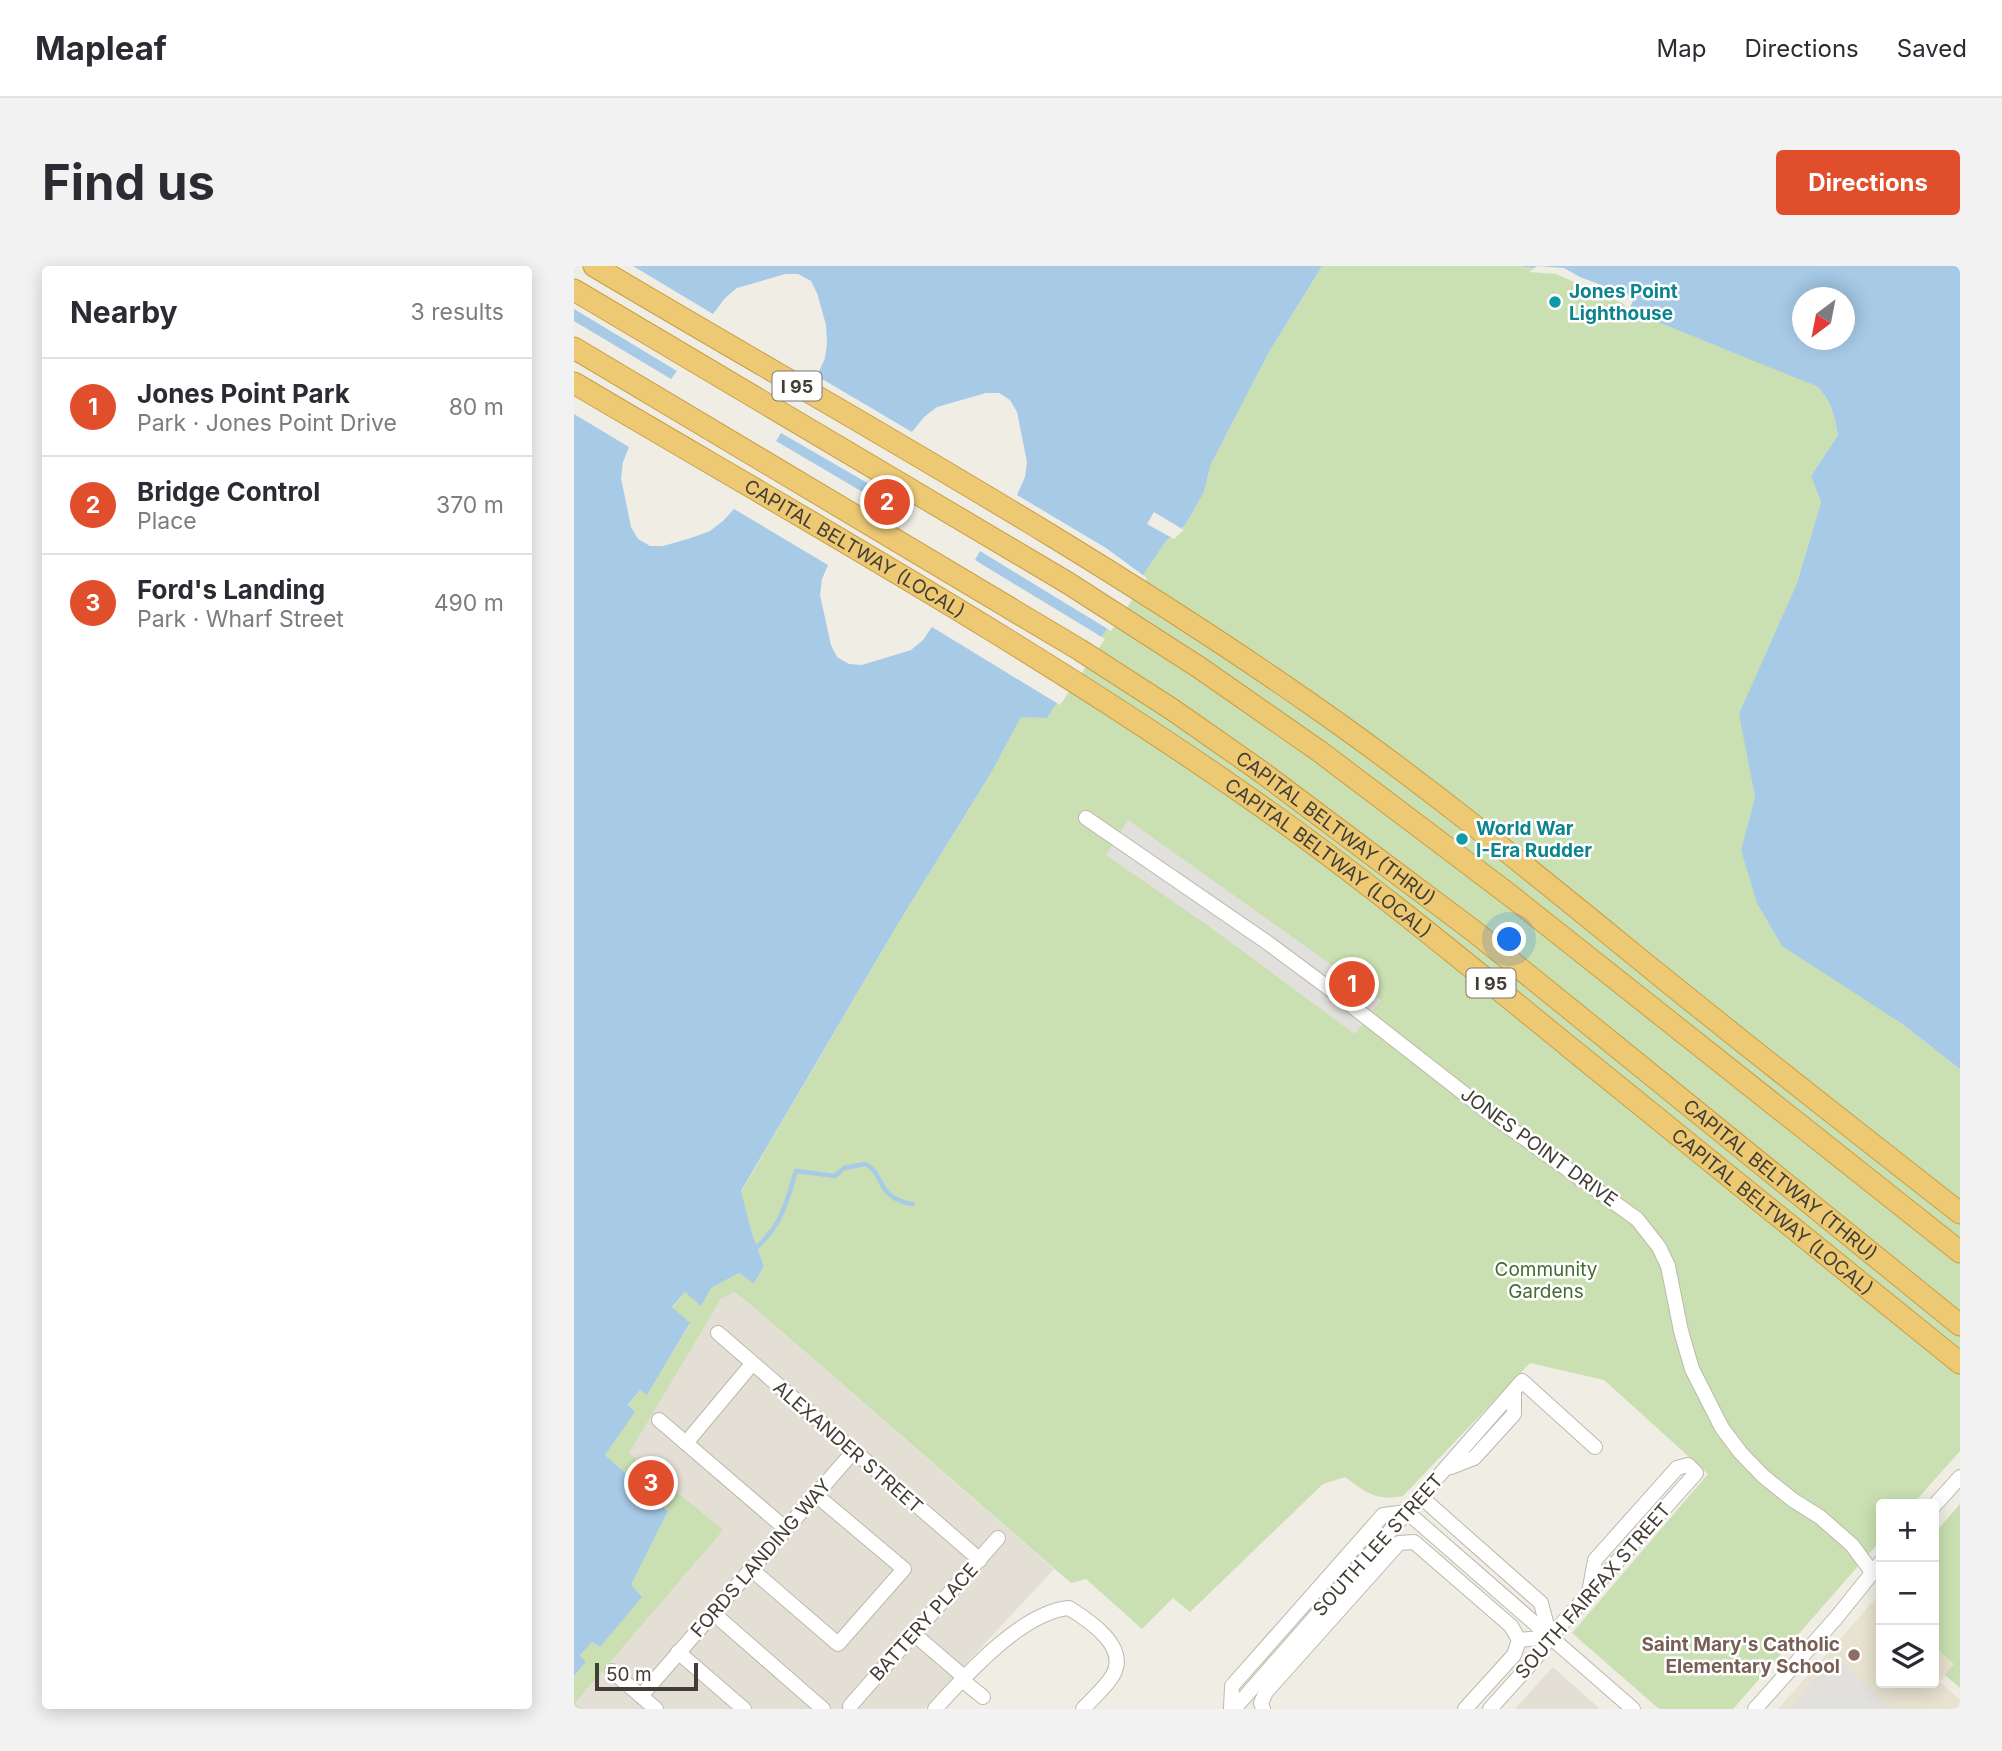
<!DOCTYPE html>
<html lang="en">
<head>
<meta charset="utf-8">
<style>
	body { margin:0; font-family:Inter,sans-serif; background:#f2f2f3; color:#2b2b33 }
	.controls { position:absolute; right:21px; bottom:21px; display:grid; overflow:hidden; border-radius:7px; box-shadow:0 4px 18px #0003 }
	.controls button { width:63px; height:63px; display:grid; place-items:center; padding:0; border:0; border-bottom:2px solid #e1e1e2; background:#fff; color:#2b2b33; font:35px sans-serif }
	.compass { position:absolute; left:1218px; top:21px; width:63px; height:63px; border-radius:50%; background:#fff; box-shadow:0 4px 18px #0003; rotate:212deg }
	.scale { position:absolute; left:21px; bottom:18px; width:103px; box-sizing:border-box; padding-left:7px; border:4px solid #423d35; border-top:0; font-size:19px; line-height:24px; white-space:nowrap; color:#423d35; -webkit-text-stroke:5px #fff; paint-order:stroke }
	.you { position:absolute; left:936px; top:674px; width:24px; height:24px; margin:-18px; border:5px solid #fff; border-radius:50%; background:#1a73e8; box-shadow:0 0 0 10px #1a73e833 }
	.badge { display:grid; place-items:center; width:46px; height:46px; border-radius:50%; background:#e04e2c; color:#fff; font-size:23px; font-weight:700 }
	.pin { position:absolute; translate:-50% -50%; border:4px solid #fff; box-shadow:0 2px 7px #0006 }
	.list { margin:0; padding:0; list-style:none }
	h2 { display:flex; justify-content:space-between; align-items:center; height:91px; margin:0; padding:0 28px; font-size:30px }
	h2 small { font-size:23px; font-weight:400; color:#7c7c81 }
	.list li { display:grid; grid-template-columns:46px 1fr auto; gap:21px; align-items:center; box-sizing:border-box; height:98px; padding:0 28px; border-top:2px solid #e1e1e2 }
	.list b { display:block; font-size:26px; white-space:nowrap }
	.list p { margin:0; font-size:23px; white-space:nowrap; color:#7c7c81 }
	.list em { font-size:23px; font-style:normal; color:#7c7c81 }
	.icon { flex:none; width:38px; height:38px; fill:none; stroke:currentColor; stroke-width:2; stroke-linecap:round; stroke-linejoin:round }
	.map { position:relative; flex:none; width:1386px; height:1443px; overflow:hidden; border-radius:7px }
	header { display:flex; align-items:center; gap:42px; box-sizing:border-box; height:98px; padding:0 35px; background:#fff; border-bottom:2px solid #e1e1e2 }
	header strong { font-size:33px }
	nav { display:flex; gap:38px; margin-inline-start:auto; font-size:24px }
	.intro { display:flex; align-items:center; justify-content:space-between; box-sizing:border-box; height:168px; padding:0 42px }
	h1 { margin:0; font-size:49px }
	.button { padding:18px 32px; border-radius:7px; background:#e04e2c; color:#fff; font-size:24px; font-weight:700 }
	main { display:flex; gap:42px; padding:0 42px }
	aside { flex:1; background:#fff; border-radius:7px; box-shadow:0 4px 18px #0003 }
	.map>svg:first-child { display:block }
	.residential { fill:#e3dfd4 }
	.education { fill:#e8e2d0 }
	.green { fill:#cae0b2 }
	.parking { fill:#e1e0dd }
	.water { fill:#a7cae7; fill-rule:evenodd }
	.pier { fill:#f0ede5; fill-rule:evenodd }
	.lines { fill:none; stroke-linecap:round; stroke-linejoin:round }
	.stream { stroke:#a7cae7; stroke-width:4.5 }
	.minor-casing { stroke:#bdb8ac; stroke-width:16 }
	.highway-casing { stroke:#ca9e45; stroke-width:23 }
	.minor { stroke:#fff; stroke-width:14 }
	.highway { stroke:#edc973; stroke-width:21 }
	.culture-dot { fill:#0f9aa8; stroke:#fff; stroke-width:2.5 }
	.education-dot { fill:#8d6e63; stroke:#fff; stroke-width:2.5 }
	.labels { text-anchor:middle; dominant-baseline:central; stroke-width:5; stroke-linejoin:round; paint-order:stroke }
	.shield { fill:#fff; stroke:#7b7772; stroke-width:2 }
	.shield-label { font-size:18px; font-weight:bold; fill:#423d35 }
	.culture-label { font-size:19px; font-weight:bold; fill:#0d838f; stroke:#fff; text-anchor:start }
	.street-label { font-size:19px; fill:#423d35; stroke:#fff }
	.park-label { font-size:19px; fill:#446c30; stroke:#fff }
	.education-label { font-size:19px; font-weight:bold; fill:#785e54; stroke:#fff; text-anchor:end }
</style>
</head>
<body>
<header>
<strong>Mapleaf</strong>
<nav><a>Map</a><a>Directions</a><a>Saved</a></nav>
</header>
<div class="intro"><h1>Find us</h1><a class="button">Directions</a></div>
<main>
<aside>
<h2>Nearby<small>3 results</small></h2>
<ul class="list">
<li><span class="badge">1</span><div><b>Jones Point Park</b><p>Park · Jones Point Drive</p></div><em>80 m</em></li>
<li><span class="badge">2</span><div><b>Bridge Control</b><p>Place</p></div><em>370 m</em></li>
<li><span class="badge">3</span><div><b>Ford's Landing</b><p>Park · Wharf Street</p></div><em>490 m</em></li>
</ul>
</aside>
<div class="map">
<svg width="1386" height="1443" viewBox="0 0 1386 1443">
	<rect width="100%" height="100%" fill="#f0ede5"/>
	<g class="residential">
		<path d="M 160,1026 L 182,1043 L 480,1303 L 350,1443 L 6,1443 L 0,1438 L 148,1264 L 54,1187 L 147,1033 Z"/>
		<path d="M 979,1401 L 1026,1443 L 941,1443 Z"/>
	</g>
	<path class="education" d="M 1304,1330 L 1307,1333 L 1307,1417 L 1360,1417 L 1360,1380 L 1381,1398 L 1366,1416 L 1386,1434 L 1386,1443 L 1204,1443 Z"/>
	<g class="green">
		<path d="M 748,0 L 945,0 L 983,5 L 1242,120 C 1258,134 1260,149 1264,169 L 1237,210 L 1247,236 L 1223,317 L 1166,448 L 1181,531 L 1167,584 L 1327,757 L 1386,803 L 1386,1185 L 1339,1238 L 1307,1238 L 1307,1274 L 1159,1443 L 1085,1443 L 998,1367 L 1134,1208 L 1030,1114 L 956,1097 L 829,1230 C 800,1235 793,1227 771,1211 L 749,1218 L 616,1346 L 599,1332 L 568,1363 L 512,1313 L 497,1317 L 182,1043 L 160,1026 L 147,1033 L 55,1187 L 149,1264 L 1,1437 L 6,1443 L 0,1443 L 0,1410 L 12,1396 L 6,1389 L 18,1375 L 25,1381 L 94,1245 L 31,1189 L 60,1146 L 54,1140 L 66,1124 L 73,1128 L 116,1058 L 98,1042 L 111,1026 L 137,1022 L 165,1007 L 180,1018 L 190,1000 L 178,967 L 167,926 L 322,661 L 417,507 L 447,450 L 473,452 L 592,275 L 612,258 L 630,226 L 637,198 L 695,86 Z"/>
		<path d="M 1386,1238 L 1386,1422 L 1371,1409 L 1380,1398 L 1360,1380 L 1360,1268 Z"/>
	</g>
	<g class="parking">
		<path d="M 554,554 L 807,734 L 781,768 L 633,659 L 532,589 Z"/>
		<path d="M 1261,1391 L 1319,1443 L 1214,1443 Z"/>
	</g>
	<g class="water">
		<path d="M 0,0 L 748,0 L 695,86 L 637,198 L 630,226 L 612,258 L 592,275 L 473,452 L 447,451 L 417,507 L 322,661 L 167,925 L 178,967 L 190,1000 L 180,1018 L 165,1007 L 137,1022 L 127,1040 L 111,1026 L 98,1041 L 116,1057 L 73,1129 L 66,1124 L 54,1139 L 61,1146 L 31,1189 L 94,1245 L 57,1319 L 68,1331 L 26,1381 L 18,1376 L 6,1389 L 12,1396 L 0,1410 Z"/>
		<path d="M 945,0 L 1386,0 L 1386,803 L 1327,757 L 1208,680 L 1183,637 L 1167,584 L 1181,531 L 1165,448 L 1223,317 L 1247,236 L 1237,210 L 1264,169 C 1260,149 1258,134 1242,120 L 1057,45 L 1052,35 L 983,5 ZM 1228,32 L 1270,32 L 1270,74 L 1228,74 Z"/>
	</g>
	<g class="pier">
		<path d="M 0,0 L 59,0 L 139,48 L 151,32 L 163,22 L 211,8 L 224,8 L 237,15 L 243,27 L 252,59 L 253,77 L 251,92 L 243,110 L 338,166 L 350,151 L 363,141 L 412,127 L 425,127 L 436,134 L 443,146 L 453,196 L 451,211 L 443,229 L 532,282 L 573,312 L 537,365 L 406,285 L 401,294 L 531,373 L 486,439 L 358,361 L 349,374 L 337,384 L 288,399 L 275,398 L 263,391 L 257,379 L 246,329 L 248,313 L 254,299 L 160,243 L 149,255 L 136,265 L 117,272 L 89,280 L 76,280 L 64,273 L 57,261 L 47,212 L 49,196 L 55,181 L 0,148 L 0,55 L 97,113 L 103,105 L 0,43 ZM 207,167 L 302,222 L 297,231 L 202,175 Z"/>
		<path d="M 963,0 L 990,2 L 1006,11 L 1056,30 L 1060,32 L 1059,35 L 1054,46 L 1050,38 L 982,8 L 955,6 Z"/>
		<path d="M 580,246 L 610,264 L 600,273 L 573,258 Z"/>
	</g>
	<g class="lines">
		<path class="stream" d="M 183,981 C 209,957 212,937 222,905 L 261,910 L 270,902 L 291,898 C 311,906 301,933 339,938"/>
		<g class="minor-casing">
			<g id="minor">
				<path d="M 512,552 L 694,677 L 760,726 L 915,847 L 1063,953 L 1085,981 L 1094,1000 L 1107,1065 L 1118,1103 L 1148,1162 L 1166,1186 L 1189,1210 L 1219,1234 L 1246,1251 L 1278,1279 L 1298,1306"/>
				<path d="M 144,1067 L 406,1294"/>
				<path d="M 85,1154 L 212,1263"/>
				<path d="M 112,1177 L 178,1098"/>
				<path d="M 877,1201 L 900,1192 L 940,1148 L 940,1125"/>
				<path d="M 847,1231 L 967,1337 L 976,1371 L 945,1374"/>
				<path d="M 1360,1240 L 1386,1211"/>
				<path d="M 833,1246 L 1059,1443"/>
				<path d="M 177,1303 L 264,1378 L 330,1303 L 242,1229"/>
				<path d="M 139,1347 L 249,1443"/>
				<path d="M 340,1368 L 390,1411"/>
				<path d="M 104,1386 L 170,1443"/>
				<path d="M 38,1405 L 82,1443"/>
				<path d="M 388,1414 L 409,1431"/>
				<path d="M 67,1430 L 279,1186"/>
				<path d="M 276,1440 L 424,1272"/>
				<path d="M 361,1443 C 392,1409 448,1346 495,1342 C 516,1355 555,1381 539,1409 C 532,1421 518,1433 509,1443"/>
				<path d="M 657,1443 L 658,1420 L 809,1249 L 833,1246"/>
				<path d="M 660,1443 L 948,1115 L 1021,1181"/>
				<path d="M 689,1443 L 687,1437 L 692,1426 L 825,1277 L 840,1276 L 937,1360 L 945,1374 L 940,1389 L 891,1443"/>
				<path d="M 916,1443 L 961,1393 L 976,1371 L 1122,1207 L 1114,1199 L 1103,1202 L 1021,1294 L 1015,1327"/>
				<path d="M 1181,1443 L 1262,1352 L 1307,1296"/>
			</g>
		</g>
		<g class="highway-casing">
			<g id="highway">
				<path d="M 20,0 C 262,144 510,279 741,441 C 860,524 972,617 1084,708 C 1184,789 1285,868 1386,947"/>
				<path d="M 0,24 L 494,317 L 626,402 L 745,485 L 937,630 L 1386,986"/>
				<path id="s1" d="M 0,82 L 506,384 L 599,444 L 689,507 L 901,666 L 1386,1059"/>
				<path id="s2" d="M 0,117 C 230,253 465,384 684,538 C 791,613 892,697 994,780 C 1124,886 1255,991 1386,1097"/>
			</g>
		</g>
		<use href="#minor" class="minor"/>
		<use href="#highway" class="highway"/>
	</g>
	<g class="culture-dot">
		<circle cx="981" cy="36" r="7"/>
		<circle cx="888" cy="573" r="7"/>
	</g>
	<circle class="education-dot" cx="1280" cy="1389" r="7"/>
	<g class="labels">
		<g class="shield">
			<rect x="198.5" y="105.5" width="49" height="29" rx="5"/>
			<rect x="892.5" y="702.5" width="49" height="29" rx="5"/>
		</g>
		<g class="shield-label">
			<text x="223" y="120">I 95</text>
			<text x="917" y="717">I 95</text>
		</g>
		<g class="culture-label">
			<text x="995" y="25">Jones Point<tspan x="995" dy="22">Lighthouse</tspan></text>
			<text x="902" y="562">World War<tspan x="902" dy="22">I-Era Rudder</tspan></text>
		</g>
		<g class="street-label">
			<text stroke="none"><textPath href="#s2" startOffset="326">CAPITAL BELTWAY (LOCAL)</textPath></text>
			<text stroke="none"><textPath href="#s1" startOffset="901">CAPITAL BELTWAY (THRU)</textPath></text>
			<text stroke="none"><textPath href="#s2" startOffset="892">CAPITAL BELTWAY (LOCAL)</textPath></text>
			<text transform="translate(965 881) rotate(36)">JONES POINT DRIVE</text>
			<text stroke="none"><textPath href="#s1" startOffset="1468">CAPITAL BELTWAY (THRU)</textPath></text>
			<text stroke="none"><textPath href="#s2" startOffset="1460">CAPITAL BELTWAY (LOCAL)</textPath></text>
			<text transform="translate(274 1181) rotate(41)">ALEXANDER STREET</text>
			<text transform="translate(804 1279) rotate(-48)">SOUTH LEE STREET</text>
			<text transform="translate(187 1292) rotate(-49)">FORDS LANDING WAY</text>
			<text transform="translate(1019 1325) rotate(-49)">SOUTH FAIRFAX STREET</text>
			<text transform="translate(350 1356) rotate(-48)">BATTERY PLACE</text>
		</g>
		<g class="park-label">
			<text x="972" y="1003">Community<tspan x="972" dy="22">Gardens</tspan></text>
		</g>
		<g class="education-label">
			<text x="1266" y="1378">Saint Mary's Catholic<tspan x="1266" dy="22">Elementary School</tspan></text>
		</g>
	</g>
</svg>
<div class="controls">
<button>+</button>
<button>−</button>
<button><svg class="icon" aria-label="layers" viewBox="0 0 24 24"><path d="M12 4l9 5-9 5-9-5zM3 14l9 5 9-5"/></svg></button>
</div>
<svg class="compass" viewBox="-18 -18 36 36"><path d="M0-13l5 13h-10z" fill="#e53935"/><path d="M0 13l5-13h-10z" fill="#7c7c81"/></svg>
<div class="scale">50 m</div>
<div class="you"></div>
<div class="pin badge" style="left:778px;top:718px">1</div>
<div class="pin badge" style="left:313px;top:236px">2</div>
<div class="pin badge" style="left:77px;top:1217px">3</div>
</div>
</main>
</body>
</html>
